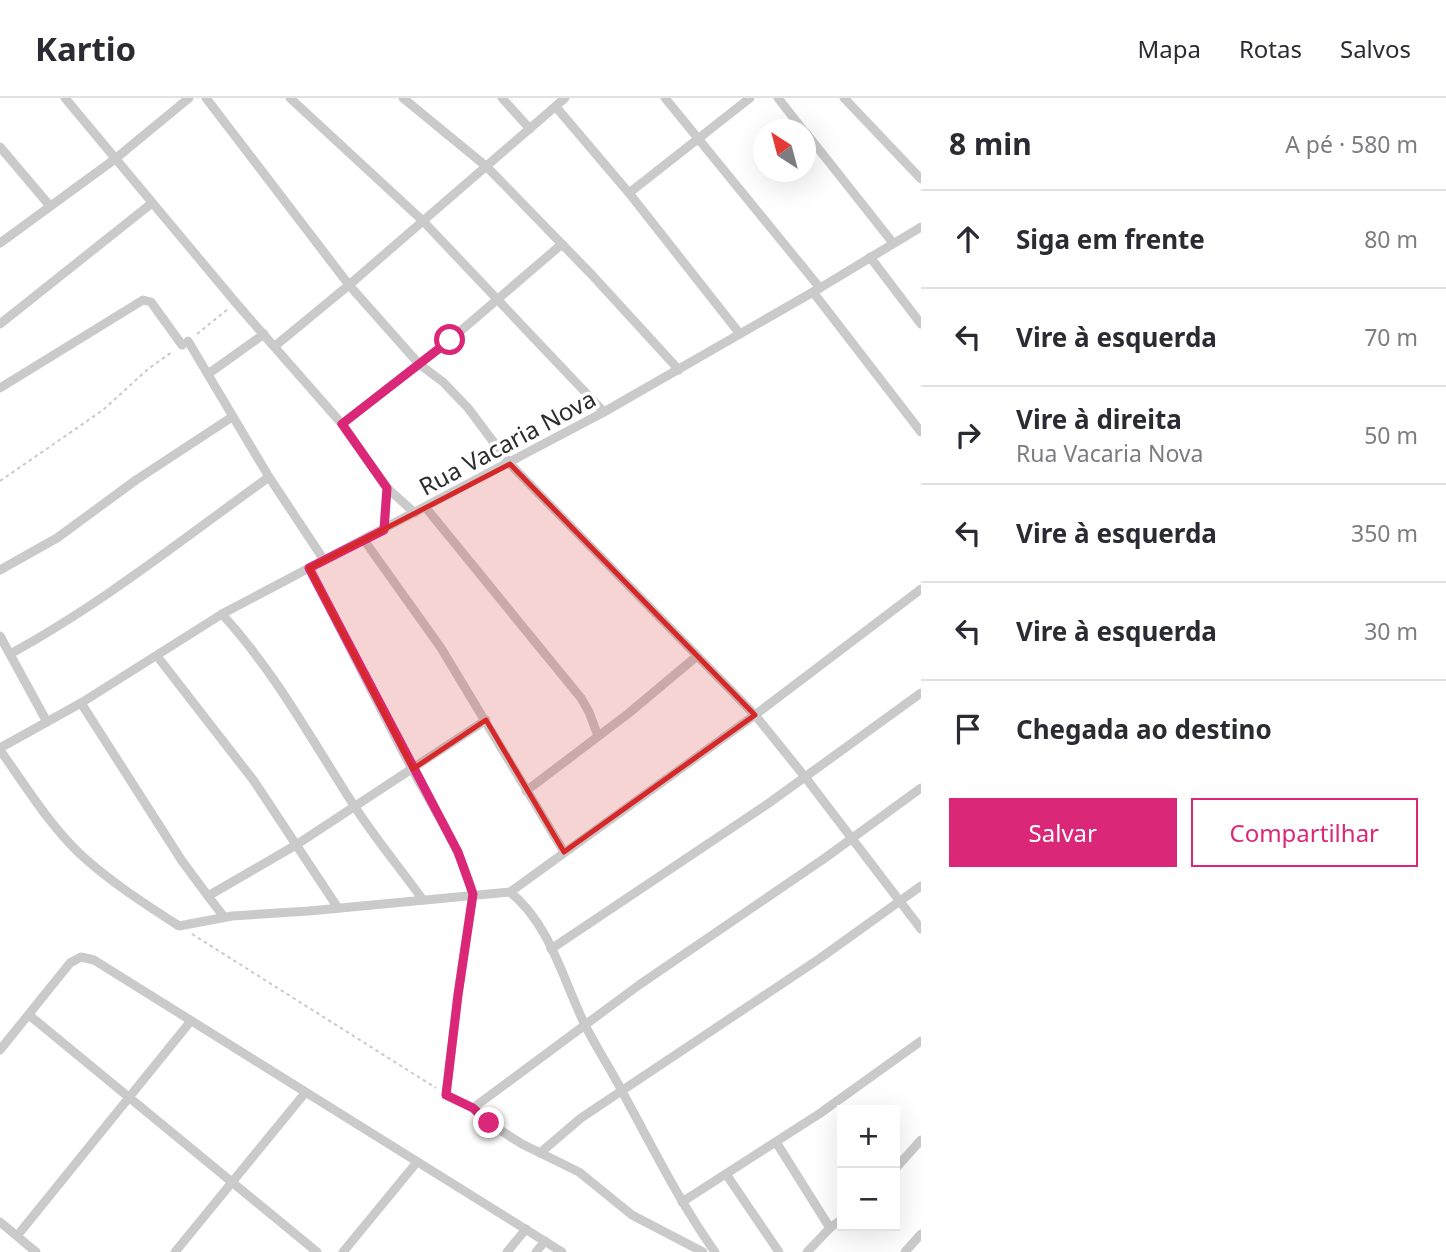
<!DOCTYPE html>
<html lang="pt">
<head>
<meta charset="utf-8">
<style>
	body { margin:0; font-family:"Noto Sans",sans-serif; background:#f2f2f3; color:#2b2b33 }
	.controls { position:absolute; right:21px; bottom:21px; display:grid; overflow:hidden; border-radius:0px; box-shadow:0 7px 28px #0002 }
	.controls button { width:63px; height:63px; display:grid; place-items:center; padding:0; border:0; border-bottom:2px solid #e1e1e2; background:#fff; color:#2b2b33; font:35px sans-serif }
	.compass { position:absolute; left:753px; top:21px; width:63px; height:63px; border-radius:50%; background:#fff; box-shadow:0 7px 28px #0002; rotate:324deg }
	.stop { position:absolute; width:21px; height:21px; margin:-16px; border:5px solid #db2777; border-radius:50%; background:#fff }
	.stop.end { background:#db2777; border-color:#fff; box-shadow:0 2px 7px #0008 }
	.list { margin:0; padding:0; list-style:none }
	h2 { display:flex; justify-content:space-between; align-items:center; height:91px; margin:0; padding:0 28px; font-size:30px }
	h2 small { font-size:23px; font-weight:400; color:#7c7c81 }
	.list li { display:grid; grid-template-columns:46px 1fr auto; gap:21px; align-items:center; box-sizing:border-box; height:98px; padding:0 28px; border-top:2px solid #e1e1e2 }
	.list b { display:block; font-size:26px; white-space:nowrap }
	.list p { margin:0; font-size:23px; white-space:nowrap; color:#7c7c81 }
	.list em { font-size:23px; font-style:normal; color:#7c7c81 }
	.actions { display:flex; gap:14px; padding:21px 28px }
	.actions a { flex:1; padding:16px 0; border:2px solid #db2777; border-radius:0px; text-align:center; font-size:24px; color:#db2777 }
	.actions .main { background:#db2777; color:#fff }
	.icon { flex:none; width:38px; height:38px; fill:none; stroke:currentColor; stroke-width:2; stroke-linecap:round; stroke-linejoin:round }
	.map { position:relative; flex:none; width:921px; height:1154px; overflow:hidden }
	header { display:flex; align-items:center; gap:42px; box-sizing:border-box; height:98px; padding:0 35px; background:#fff; border-bottom:2px solid #e1e1e2 }
	header strong { font-size:33px }
	nav { display:flex; gap:38px; margin-inline-start:auto; font-size:24px }
	main { display:flex }
	aside { flex:1; background:#fff }
	.map>svg:first-child { display:block }
	.lines { fill:none; stroke-linecap:round; stroke-linejoin:round }
	.path { stroke:#cacaca; stroke-width:2; stroke-dasharray:3.5 3.5; stroke-linecap:butt }
	.minor { stroke:#cacaca; stroke-width:9 }
	.route { stroke:#db2777; stroke-width:9 }
	.marked { fill:#d62828; fill-opacity:0.2; stroke:#d62828; stroke-width:5; stroke-linejoin:round }
	.labels { text-anchor:middle; dominant-baseline:central; stroke-width:7; stroke-linejoin:round; paint-order:stroke }
	.street-label { font-size:24px; fill:#2d2d2d; stroke:#fff }
</style>
</head>
<body>
<header>
<strong>Kartio</strong>
<nav><a>Mapa</a><a>Rotas</a><a>Salvos</a></nav>
</header>
<main>
<div class="map">
<svg width="921" height="1154" viewBox="0 0 921 1154">
	<rect width="100%" height="100%" fill="#fff"/>
	<g class="lines">
		<g class="path">
			<path d="M 197,236 L 228,211"/>
			<path d="M 0,383 L 103,312 L 148,271 L 172,254"/>
			<path d="M 192,836 L 436,990"/>
		</g>
		<g class="minor">
			<path d="M 65,0 L 236,205 L 342,326 L 387,390 L 415,415"/>
			<path d="M 206,0 L 349,187 L 419,266 L 443,284 L 468,310 L 510,366 L 755,617 L 805,679 L 921,831"/>
			<path d="M 290,0 L 423,123 L 604,314"/>
			<path d="M 403,0 L 487,69 L 592,177 L 679,272"/>
			<path d="M 502,0 L 530,31"/>
			<path d="M 665,0 L 820,190"/>
			<path d="M 778,0 L 803,32"/>
			<path d="M 844,0 L 921,81"/>
			<path d="M 556,9 L 629,95 L 740,236"/>
			<path d="M 806,35 L 893,145"/>
			<path d="M 0,49 L 50,108"/>
			<path d="M 629,95 L 750,0"/>
			<path d="M 0,145 L 115,61 L 189,0"/>
			<path d="M 870,159 L 921,226"/>
			<path d="M 813,194 L 921,334"/>
			<path d="M 0,226 L 152,105"/>
			<path d="M 188,243 L 269,379 L 324,462"/>
			<path d="M 275,248 L 349,187 L 565,0"/>
			<path d="M 208,276 L 264,236"/>
			<path d="M 0,290 L 143,202 L 151,204 L 182,247"/>
			<path d="M 342,326 L 450,242 L 562,146"/>
			<path d="M 426,410 L 581,600 L 589,614 L 598,638"/>
			<path d="M 384,432 L 387,390"/>
			<path d="M 364,442 L 441,550 L 564,754"/>
			<path d="M 309,470 C 344,537 377,605 412,671 C 434,712 461,751 473,796 L 458,896 L 446,997 L 473,1010 L 489,1025 L 522,1046 L 579,1074 L 632,1117 L 703,1154"/>
			<path d="M 0,472 L 57,440 L 136,382 L 232,319"/>
			<path d="M 222,516 C 275,574 311,641 353,706 C 374,739 400,770 423,802"/>
			<path d="M 0,538 L 47,624"/>
			<path d="M 10,556 C 102,506 184,440 269,379"/>
			<path d="M 157,558 L 254,683 L 338,810"/>
			<path d="M 81,605 L 182,763 L 208,798 L 296,747 L 486,622"/>
			<path d="M 0,650 L 81,605 L 222,516 L 604,314 L 820,190 L 921,129"/>
			<path d="M 0,652 C 25,687 48,725 79,755 C 109,783 145,806 179,828 L 232,818 L 309,813 L 510,794 L 755,617 L 921,491"/>
			<path d="M 526,693 L 629,615 L 697,558"/>
			<path d="M 510,794 C 550,826 563,882 585,927 C 597,951 612,973 624,997 C 653,1050 680,1105 715,1154"/>
			<path d="M 208,798 L 224,819"/>
			<path d="M 551,851 L 769,705 L 921,595"/>
			<path d="M 29,917 L 317,1154"/>
			<path d="M 0,952 L 70,865 L 81,859 L 94,862 L 562,1154"/>
			<path d="M 473,1010 L 639,887 L 825,760 L 921,690"/>
			<path d="M 776,1044 L 830,1130"/>
			<path d="M 540,1055 L 581,1020 L 819,861 L 921,788"/>
			<path d="M 895,1071 L 921,1042"/>
			<path d="M 726,1076 L 779,1154"/>
			<path d="M 682,1104 L 819,1016 L 921,943"/>
			<path d="M 0,1124 L 36,1154"/>
			<path d="M 17,1138 L 190,924"/>
			<path d="M 175,1154 L 305,995"/>
			<path d="M 343,1154 L 417,1064"/>
			<path d="M 507,1154 L 526,1131"/>
			<path d="M 536,1154 L 545,1143"/>
			<path d="M 807,1154 L 830,1130 L 842,1121"/>
			<path d="M 905,1154 L 921,1136"/>
		</g>
	</g>
	<g class="lines">
		<path class="route" d="M 450,242 L 342,326 L 387,390 L 384,432 L 309,470 L 458,754 L 473,796 L 458,897 L 446,997 L 473,1010 L 489,1025"/>
	</g>
	<path class="marked" d="M 510,366 L 755,617 L 564,754 L 486,622 L 413,671 L 309,470 Z"/>
	<g class="labels">
		<g class="street-label">
			<text transform="translate(507 344) rotate(-28)">Rua Vacaria Nova</text>
		</g>
	</g>
</svg>
<div class="controls">
<button>+</button>
<button>−</button>
</div>
<svg class="compass" viewBox="-18 -18 36 36"><path d="M0-13l5 13h-10z" fill="#e53935"/><path d="M0 13l5-13h-10z" fill="#7c7c81"/></svg>
<div class="stop" style="left:450px;top:242px"></div>
<div class="stop end" style="left:489px;top:1025px"></div>
</div>
<aside>
<h2>8 min<small>A pé · 580 m</small></h2>
<ul class="list">
<li><svg class="icon" aria-label="ahead" viewBox="0 0 24 24"><path d="M12 20V5M6 11l6-6 6 6"/></svg><div><b>Siga em frente</b></div><em>80 m</em></li>
<li><svg class="icon" aria-label="left" viewBox="0 0 24 24"><path d="M17 20v-9H6M10 6l-5 5 5 5"/></svg><div><b>Vire à esquerda</b></div><em>70 m</em></li>
<li><svg class="icon" aria-label="right" viewBox="0 0 24 24"><path d="M7 20v-9h11M14 6l5 5-5 5"/></svg><div><b>Vire à direita</b><p>Rua Vacaria Nova</p></div><em>50 m</em></li>
<li><svg class="icon" aria-label="left" viewBox="0 0 24 24"><path d="M17 20v-9H6M10 6l-5 5 5 5"/></svg><div><b>Vire à esquerda</b></div><em>350 m</em></li>
<li><svg class="icon" aria-label="left" viewBox="0 0 24 24"><path d="M17 20v-9H6M10 6l-5 5 5 5"/></svg><div><b>Vire à esquerda</b></div><em>30 m</em></li>
<li><svg class="icon" aria-label="arrive" viewBox="0 0 24 24"><path d="M6 21V4h12l-3 4 3 4H6"/></svg><div><b>Chegada ao destino</b></div></li>
</ul>
<div class="actions"><a class="main">Salvar</a><a>Compartilhar</a></div>
</aside>
</main>
</body>
</html>
